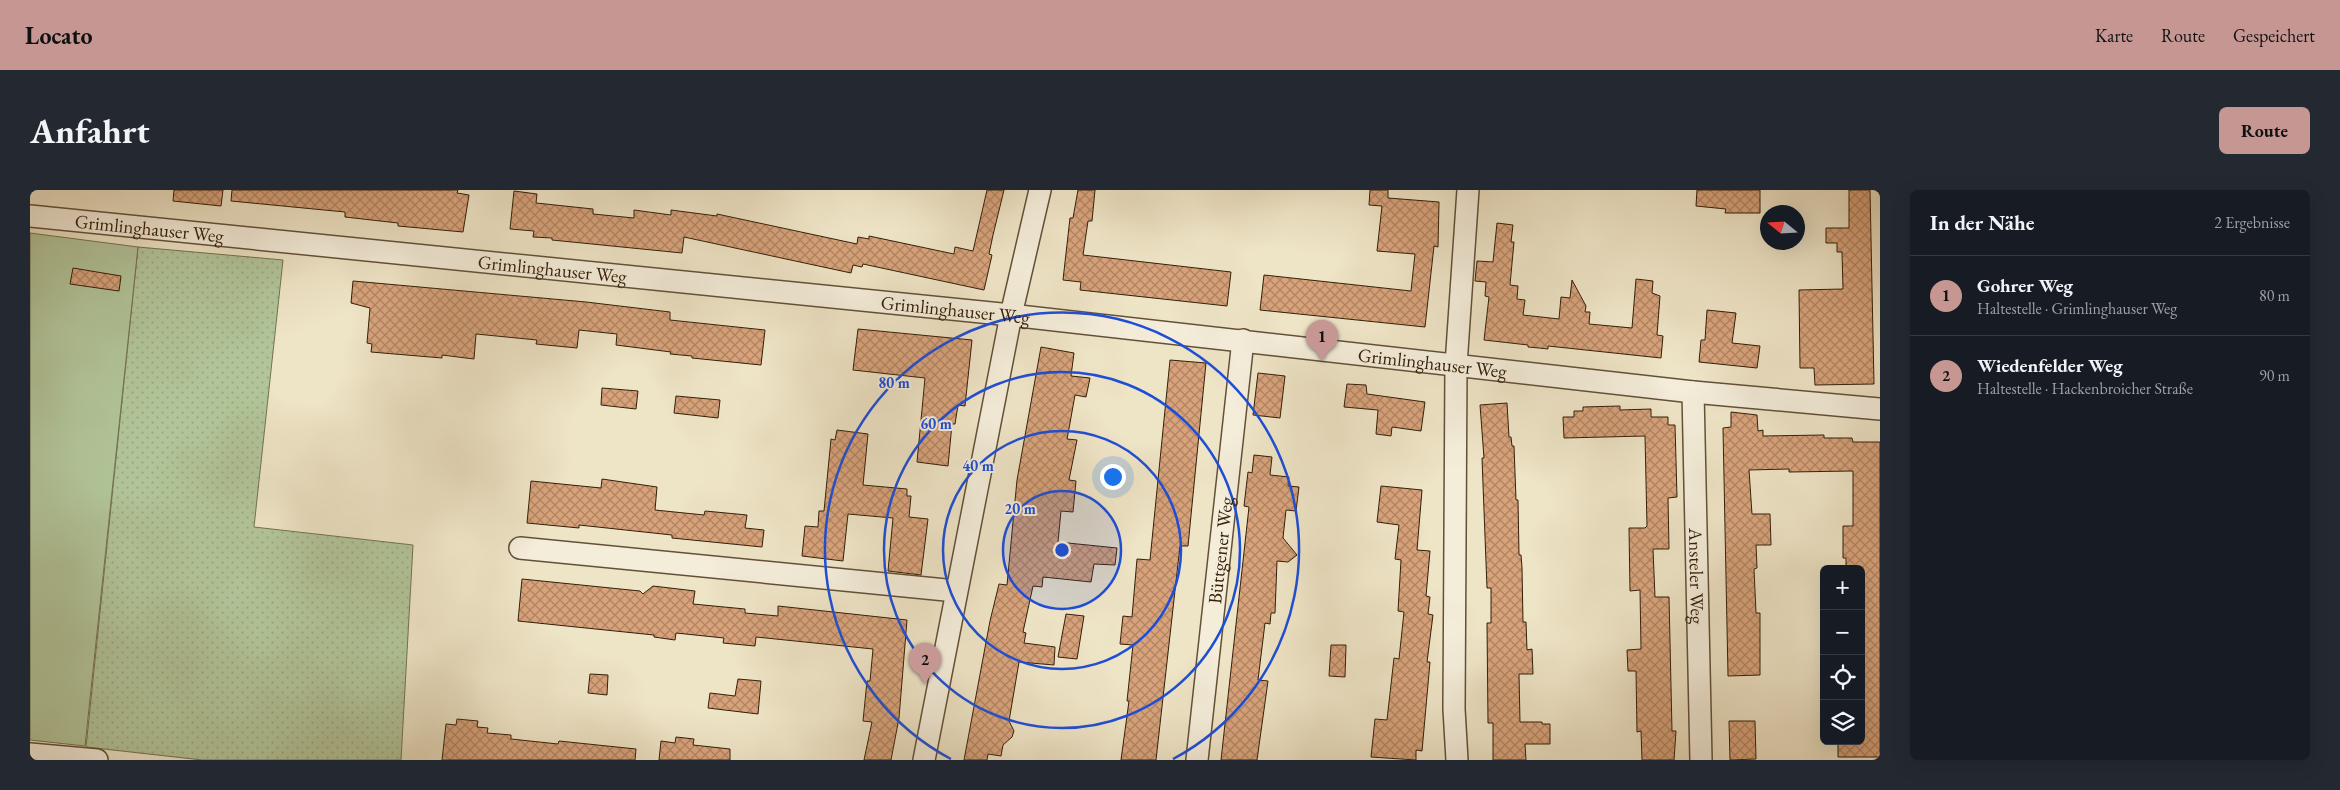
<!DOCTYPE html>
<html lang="de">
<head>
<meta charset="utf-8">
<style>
	body { margin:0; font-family:"EB Garamond",serif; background:#242831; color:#f1f3f6 }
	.controls { position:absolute; right:15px; bottom:15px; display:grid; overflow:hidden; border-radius:8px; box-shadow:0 5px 20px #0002 }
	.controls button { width:45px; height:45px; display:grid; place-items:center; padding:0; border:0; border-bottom:1px solid #363941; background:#171b24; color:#f1f3f6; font:25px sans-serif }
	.compass { position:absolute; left:1730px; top:15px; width:45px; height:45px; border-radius:50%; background:#171b24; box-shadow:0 5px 20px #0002; rotate:288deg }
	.you { position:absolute; left:1082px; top:286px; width:18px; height:18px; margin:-12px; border:4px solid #fff; border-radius:50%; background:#1a73e8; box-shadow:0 0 0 8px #1a73e833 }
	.badge { display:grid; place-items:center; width:32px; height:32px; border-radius:50%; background:#c59692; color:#111; font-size:16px; font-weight:700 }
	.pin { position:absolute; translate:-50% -41px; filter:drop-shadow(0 1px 2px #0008) }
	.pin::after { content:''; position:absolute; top:26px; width:18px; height:15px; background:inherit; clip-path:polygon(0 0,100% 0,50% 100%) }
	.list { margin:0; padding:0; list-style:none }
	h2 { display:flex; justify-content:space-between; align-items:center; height:65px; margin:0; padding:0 20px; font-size:21px }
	h2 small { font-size:16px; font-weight:400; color:#9ea1a6 }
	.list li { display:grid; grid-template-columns:32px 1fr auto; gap:15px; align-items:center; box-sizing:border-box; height:80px; padding:0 20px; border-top:1px solid #363941 }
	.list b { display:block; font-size:19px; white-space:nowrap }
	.list p { margin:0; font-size:16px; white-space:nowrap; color:#9ea1a6 }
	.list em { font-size:16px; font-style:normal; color:#9ea1a6 }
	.icon { flex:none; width:28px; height:28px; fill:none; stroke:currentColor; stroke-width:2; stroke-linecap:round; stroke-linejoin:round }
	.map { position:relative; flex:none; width:1850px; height:570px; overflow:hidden; border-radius:8px }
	header { display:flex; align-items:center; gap:30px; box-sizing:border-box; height:70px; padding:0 25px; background:#c59692; color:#111 }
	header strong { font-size:24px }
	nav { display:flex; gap:28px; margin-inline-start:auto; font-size:18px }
	.intro { display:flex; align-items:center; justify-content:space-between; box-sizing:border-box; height:120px; padding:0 30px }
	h1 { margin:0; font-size:35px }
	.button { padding:12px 22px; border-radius:8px; background:#c59692; color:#111; font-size:18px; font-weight:700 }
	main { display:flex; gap:30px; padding:0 30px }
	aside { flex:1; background:#171b24; border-radius:8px; box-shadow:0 5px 20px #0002 }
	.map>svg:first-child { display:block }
	.grass { fill:url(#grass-dots); stroke:#737251 }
	.garden { fill:#b2c59a; stroke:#737251 }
	.building { fill:url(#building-cross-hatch); stroke:#341e08 }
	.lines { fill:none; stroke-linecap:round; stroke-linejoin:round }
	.minor-casing { stroke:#625038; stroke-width:24 }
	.minor { stroke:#f4edda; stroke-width:21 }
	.ring { fill:none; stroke:#1d4ed8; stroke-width:2.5 }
	.labels { text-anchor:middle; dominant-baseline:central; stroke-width:4; stroke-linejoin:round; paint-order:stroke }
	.street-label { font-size:19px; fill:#341e08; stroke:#f4edda }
	.centre { fill:#1d4ed8; stroke:#f4edda; stroke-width:2.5 }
	.ring-label { font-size:15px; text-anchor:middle; font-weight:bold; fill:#1d4ed8; stroke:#f4edda; stroke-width:4; stroke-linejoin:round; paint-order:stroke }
</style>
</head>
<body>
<header>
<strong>Locato</strong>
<nav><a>Karte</a><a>Route</a><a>Gespeichert</a></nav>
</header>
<div class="intro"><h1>Anfahrt</h1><a class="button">Route</a></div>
<main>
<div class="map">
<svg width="1850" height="570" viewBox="0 0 1850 570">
	<defs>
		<pattern id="grass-dots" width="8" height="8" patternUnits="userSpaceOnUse" patternTransform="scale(1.25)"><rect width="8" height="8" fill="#b2c59a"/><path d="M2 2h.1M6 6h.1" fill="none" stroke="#9aa983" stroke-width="1.8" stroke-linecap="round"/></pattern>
		<pattern id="building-cross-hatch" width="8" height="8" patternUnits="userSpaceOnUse" patternTransform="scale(1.25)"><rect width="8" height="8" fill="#d8a37b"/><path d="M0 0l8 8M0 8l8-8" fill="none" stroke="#b08463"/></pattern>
	</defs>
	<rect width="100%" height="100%" fill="#eee4c6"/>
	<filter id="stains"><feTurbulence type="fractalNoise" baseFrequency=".004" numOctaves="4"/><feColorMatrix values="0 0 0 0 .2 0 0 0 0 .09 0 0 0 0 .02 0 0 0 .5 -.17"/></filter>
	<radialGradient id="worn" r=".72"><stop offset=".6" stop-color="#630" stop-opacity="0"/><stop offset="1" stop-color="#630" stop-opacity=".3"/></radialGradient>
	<path class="grass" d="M 108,57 L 253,70 L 224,337 L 383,355 L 371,570 L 172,570 L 56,557 Z"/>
	<path class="garden" d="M 0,43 L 108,57 L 55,556 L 0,550 Z"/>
	<g class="building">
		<path d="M 144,0 L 193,0 L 191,16 L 143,11 Z"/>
		<path d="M 202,0 L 428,0 L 427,3 L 439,5 L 433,42 L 368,36 L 368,33 L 315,27 L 315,22 L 201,11 Z"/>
		<path d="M 957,0 L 974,0 L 963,45 L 959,64 L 962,65 L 954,100 L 833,74 L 832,77 L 823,75 L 821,83 L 654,47 L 652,63 L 522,50 L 522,48 L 503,47 L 504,41 L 480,39 L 484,1 L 507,4 L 506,13 L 563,19 L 563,24 L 604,28 L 604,20 L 641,25 L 641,20 L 687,26 L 687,24 L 827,54 L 828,47 L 839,49 L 839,46 L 924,64 L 925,57 L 943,61 Z"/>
		<path d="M 1048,0 L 1065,0 L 1062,31 L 1058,31 L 1053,65 L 1201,82 L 1197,116 L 1050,100 L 1051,92 L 1033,90 L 1040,28 L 1043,28 Z"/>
		<path d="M 1340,0 L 1358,0 L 1358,8 L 1409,12 L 1408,57 L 1404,56 L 1395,137 L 1230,120 L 1234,85 L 1381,101 L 1385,64 L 1347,61 L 1352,16 L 1339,15 Z"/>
		<path d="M 1667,0 L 1730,0 L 1730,23 L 1695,23 L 1696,19 L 1666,16 Z"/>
		<path d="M 1819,0 L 1840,0 L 1844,194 L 1785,195 L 1784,178 L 1770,178 L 1769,100 L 1813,99 L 1812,62 L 1807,62 L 1807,53 L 1796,53 L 1796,38 L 1819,38 Z"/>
		<path d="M 1467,33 L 1483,35 L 1481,52 L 1484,52 L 1480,95 L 1488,96 L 1487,109 L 1495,110 L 1493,125 L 1529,129 L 1531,107 L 1540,108 L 1542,90 L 1556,116 L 1555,122 L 1560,122 L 1559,134 L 1602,138 L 1606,89 L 1623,91 L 1622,103 L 1630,106 L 1627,145 L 1633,146 L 1631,168 L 1518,156 L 1518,159 L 1509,158 L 1498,157 L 1498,155 L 1454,150 L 1459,107 L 1455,106 L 1456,92 L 1445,91 L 1447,71 L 1463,72 Z"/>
		<path d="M 43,78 L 91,86 L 89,101 L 40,94 Z"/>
		<path d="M 323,91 L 556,112 L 640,122 L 640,130 L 735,140 L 731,175 L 662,168 L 662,166 L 640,164 L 641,162 L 586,155 L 587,144 L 549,140 L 547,158 L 506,154 L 507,150 L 446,144 L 444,169 L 412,165 L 412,168 L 341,162 L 342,154 L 337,153 L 340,118 L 321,113 Z"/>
		<path d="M 1677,120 L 1706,123 L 1702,153 L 1730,156 L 1727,178 L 1669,172 L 1671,150 L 1675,150 Z"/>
		<path d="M 828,139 L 942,150 L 935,216 L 928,215 L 925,234 L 922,234 L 918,276 L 887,272 L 895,188 L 823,180 Z"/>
		<path d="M 1011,157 L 1044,163 L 1041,186 L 1060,188 L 1056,207 L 1045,205 L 1040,233 L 1037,249 L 1047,250 L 1039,290 L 1046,291 L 1043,322 L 1031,321 L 1028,352 L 1087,358 L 1085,375 L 1064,374 L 1061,392 L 1013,387 L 1012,397 L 1003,396 L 993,442 L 996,443 L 994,453 L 1025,457 L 1024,475 L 989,472 L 979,531 L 984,541 L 982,547 L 973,555 L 971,566 L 958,564 L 957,570 L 934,570 L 960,431 L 969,394 L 977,395 L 987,290 Z"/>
		<path d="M 1140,170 L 1176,173 L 1158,356 L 1150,356 L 1126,570 L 1091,570 L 1099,511 L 1097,511 L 1103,455 L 1090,454 L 1093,426 L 1102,427 L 1107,369 L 1120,370 Z"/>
		<path d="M 1228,183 L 1255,186 L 1250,228 L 1223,225 Z"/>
		<path d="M 1317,194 L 1336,195 L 1337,204 L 1395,212 L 1391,241 L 1362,237 L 1361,246 L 1346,244 L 1348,220 L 1314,217 Z"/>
		<path d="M 572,198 L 608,201 L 606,219 L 571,215 Z"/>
		<path d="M 646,206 L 690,210 L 688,228 L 644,223 Z"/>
		<path d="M 1477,213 L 1479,247 L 1481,247 L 1482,256 L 1484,256 L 1486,310 L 1488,310 L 1489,365 L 1491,365 L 1492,378 L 1493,432 L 1496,432 L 1497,460 L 1502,459 L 1503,484 L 1489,484 L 1490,532 L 1512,532 L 1512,534 L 1520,534 L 1520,554 L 1495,554 L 1496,570 L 1463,570 L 1463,533 L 1458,533 L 1457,433 L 1461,433 L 1461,398 L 1457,398 L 1452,268 L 1454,268 L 1450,215 Z"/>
		<path d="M 1590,216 L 1590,220 L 1621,219 L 1621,227 L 1638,227 L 1638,235 L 1645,235 L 1647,307 L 1638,308 L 1639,359 L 1623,359 L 1625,407 L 1639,407 L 1642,541 L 1646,541 L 1644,570 L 1612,570 L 1611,541 L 1607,542 L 1606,481 L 1598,481 L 1597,460 L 1611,459 L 1610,400 L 1600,401 L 1599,338 L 1615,338 L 1617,336 L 1615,246 L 1534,248 L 1533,227 L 1544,227 L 1544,221 L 1553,221 L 1553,217 Z"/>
		<path d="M 1701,222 L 1727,225 L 1728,241 L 1733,240 L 1733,246 L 1794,245 L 1794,248 L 1822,248 L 1823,252 L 1850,252 L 1850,567 L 1808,567 L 1808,551 L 1831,551 L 1831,379 L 1816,379 L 1816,368 L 1813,368 L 1813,336 L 1823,336 L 1823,281 L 1759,282 L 1759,279 L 1719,280 L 1722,324 L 1740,324 L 1741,355 L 1726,355 L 1727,378 L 1724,379 L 1726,423 L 1730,423 L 1730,485 L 1698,486 L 1693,238 L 1701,237 Z"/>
		<path d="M 807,240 L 838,244 L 833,295 L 877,299 L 877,306 L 881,306 L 879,327 L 898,329 L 891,385 L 858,381 L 863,328 L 818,324 L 813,371 L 772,366 L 775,336 L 788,337 L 789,321 L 794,321 L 801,249 L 805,250 Z"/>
		<path d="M 1224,265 L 1242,267 L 1240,285 L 1259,287 L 1258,296 L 1269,297 L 1266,321 L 1256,320 L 1253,348 L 1267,365 L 1258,372 L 1247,371 L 1245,423 L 1241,423 L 1240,434 L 1235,433 L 1228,490 L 1238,491 L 1227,570 L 1191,570 L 1219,317 L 1214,316 L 1218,282 L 1222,283 Z"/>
		<path d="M 572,289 L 627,297 L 625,320 L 674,325 L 675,321 L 717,325 L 715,338 L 734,340 L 732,357 L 642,348 L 642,345 L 549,335 L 549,338 L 497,333 L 501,291 L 571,298 Z"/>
		<path d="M 1351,296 L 1392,300 L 1387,360 L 1400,361 L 1396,406 L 1400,407 L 1398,424 L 1403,425 L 1397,472 L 1400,472 L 1392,561 L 1386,560 L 1386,570 L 1341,567 L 1345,529 L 1357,530 L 1364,468 L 1369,469 L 1374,422 L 1368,421 L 1371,370 L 1365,369 L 1369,335 L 1347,332 Z"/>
		<path d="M 492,389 L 610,401 L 613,404 L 623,396 L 665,401 L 663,414 L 715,419 L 715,423 L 748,426 L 748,416 L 877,430 L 869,528 L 861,570 L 834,570 L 842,532 L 833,531 L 837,491 L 840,491 L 843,459 L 726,447 L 725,456 L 693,453 L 694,448 L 646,443 L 645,450 L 624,447 L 624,445 L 488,431 Z"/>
		<path d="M 1036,424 L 1054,426 L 1047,469 L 1028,467 Z"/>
		<path d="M 1301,455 L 1316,455 L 1315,487 L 1299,486 Z"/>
		<path d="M 560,484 L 578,485 L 577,505 L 558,503 Z"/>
		<path d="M 708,489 L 731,491 L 728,524 L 678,518 L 680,503 L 705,506 Z"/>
		<path d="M 427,529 L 448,531 L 447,537 L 458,538 L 457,543 L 481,545 L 481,549 L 528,554 L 529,551 L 606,559 L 605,570 L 412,570 L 416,534 L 426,535 Z"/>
		<path d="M 1699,531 L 1725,531 L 1726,569 L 1700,570 Z"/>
		<path d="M 646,547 L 664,549 L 663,555 L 700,559 L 700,570 L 629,570 L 631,551 L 645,553 Z"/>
	</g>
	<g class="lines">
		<g class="minor-casing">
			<g id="minor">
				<path id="s1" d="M 0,26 L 981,125 L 1663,202 L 1850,219"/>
				<path id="s2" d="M 1663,202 L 1671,570"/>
				<path d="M 490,358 L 926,401"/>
				<path d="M 0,564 L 67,570"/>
				<path d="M 894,570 L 981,125 L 1010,0"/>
				<path id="s3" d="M 1167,570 L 1213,150"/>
				<path d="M 1427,570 L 1424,519 L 1426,175 L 1438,0"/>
			</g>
		</g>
		<use href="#minor" class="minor"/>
	</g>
	<circle cx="1032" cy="360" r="59" fill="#1d4ed8" fill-opacity=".12"/>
	<g class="ring">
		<circle cx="1032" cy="360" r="59"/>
		<circle cx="1032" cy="360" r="119"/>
		<circle cx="1032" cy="360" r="178"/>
		<path d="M921 569A237 237 0 1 1 1143 569"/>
	</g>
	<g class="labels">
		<g class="street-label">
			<text stroke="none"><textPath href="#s1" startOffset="120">Grimlinghauser Weg</textPath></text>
			<text stroke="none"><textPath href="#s1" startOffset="525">Grimlinghauser Weg</textPath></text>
			<text stroke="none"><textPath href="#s1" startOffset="930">Grimlinghauser Weg</textPath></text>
			<text stroke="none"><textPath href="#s1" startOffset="1410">Grimlinghauser Weg</textPath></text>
			<text stroke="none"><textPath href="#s3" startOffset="211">Büttgener Weg</textPath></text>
			<text stroke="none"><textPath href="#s2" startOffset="184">Ansteler Weg</textPath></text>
		</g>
	</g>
	<circle cx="1032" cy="360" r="8" class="centre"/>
	<g class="ring-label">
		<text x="864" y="198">80 m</text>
		<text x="906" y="239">60 m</text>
		<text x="948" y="281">40 m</text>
		<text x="990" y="324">20 m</text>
	</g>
	<rect width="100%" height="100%" filter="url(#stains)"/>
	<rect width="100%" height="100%" fill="url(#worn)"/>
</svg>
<div class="controls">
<button>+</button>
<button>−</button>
<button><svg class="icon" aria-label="locate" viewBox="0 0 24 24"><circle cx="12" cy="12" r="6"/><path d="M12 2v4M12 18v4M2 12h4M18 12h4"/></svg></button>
<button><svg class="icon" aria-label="layers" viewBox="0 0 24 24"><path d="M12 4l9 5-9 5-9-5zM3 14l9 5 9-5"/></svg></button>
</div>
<svg class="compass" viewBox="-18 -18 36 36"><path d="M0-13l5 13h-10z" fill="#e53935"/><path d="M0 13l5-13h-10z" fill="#9ea1a6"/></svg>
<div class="you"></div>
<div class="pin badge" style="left:1292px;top:171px">1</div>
<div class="pin badge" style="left:895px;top:494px">2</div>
</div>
<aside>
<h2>In der Nähe<small>2 Ergebnisse</small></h2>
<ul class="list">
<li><span class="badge">1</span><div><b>Gohrer Weg</b><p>Haltestelle · Grimlinghauser Weg</p></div><em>80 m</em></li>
<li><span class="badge">2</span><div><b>Wiedenfelder Weg</b><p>Haltestelle · Hackenbroicher Straße</p></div><em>90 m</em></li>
</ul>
</aside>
</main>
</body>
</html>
